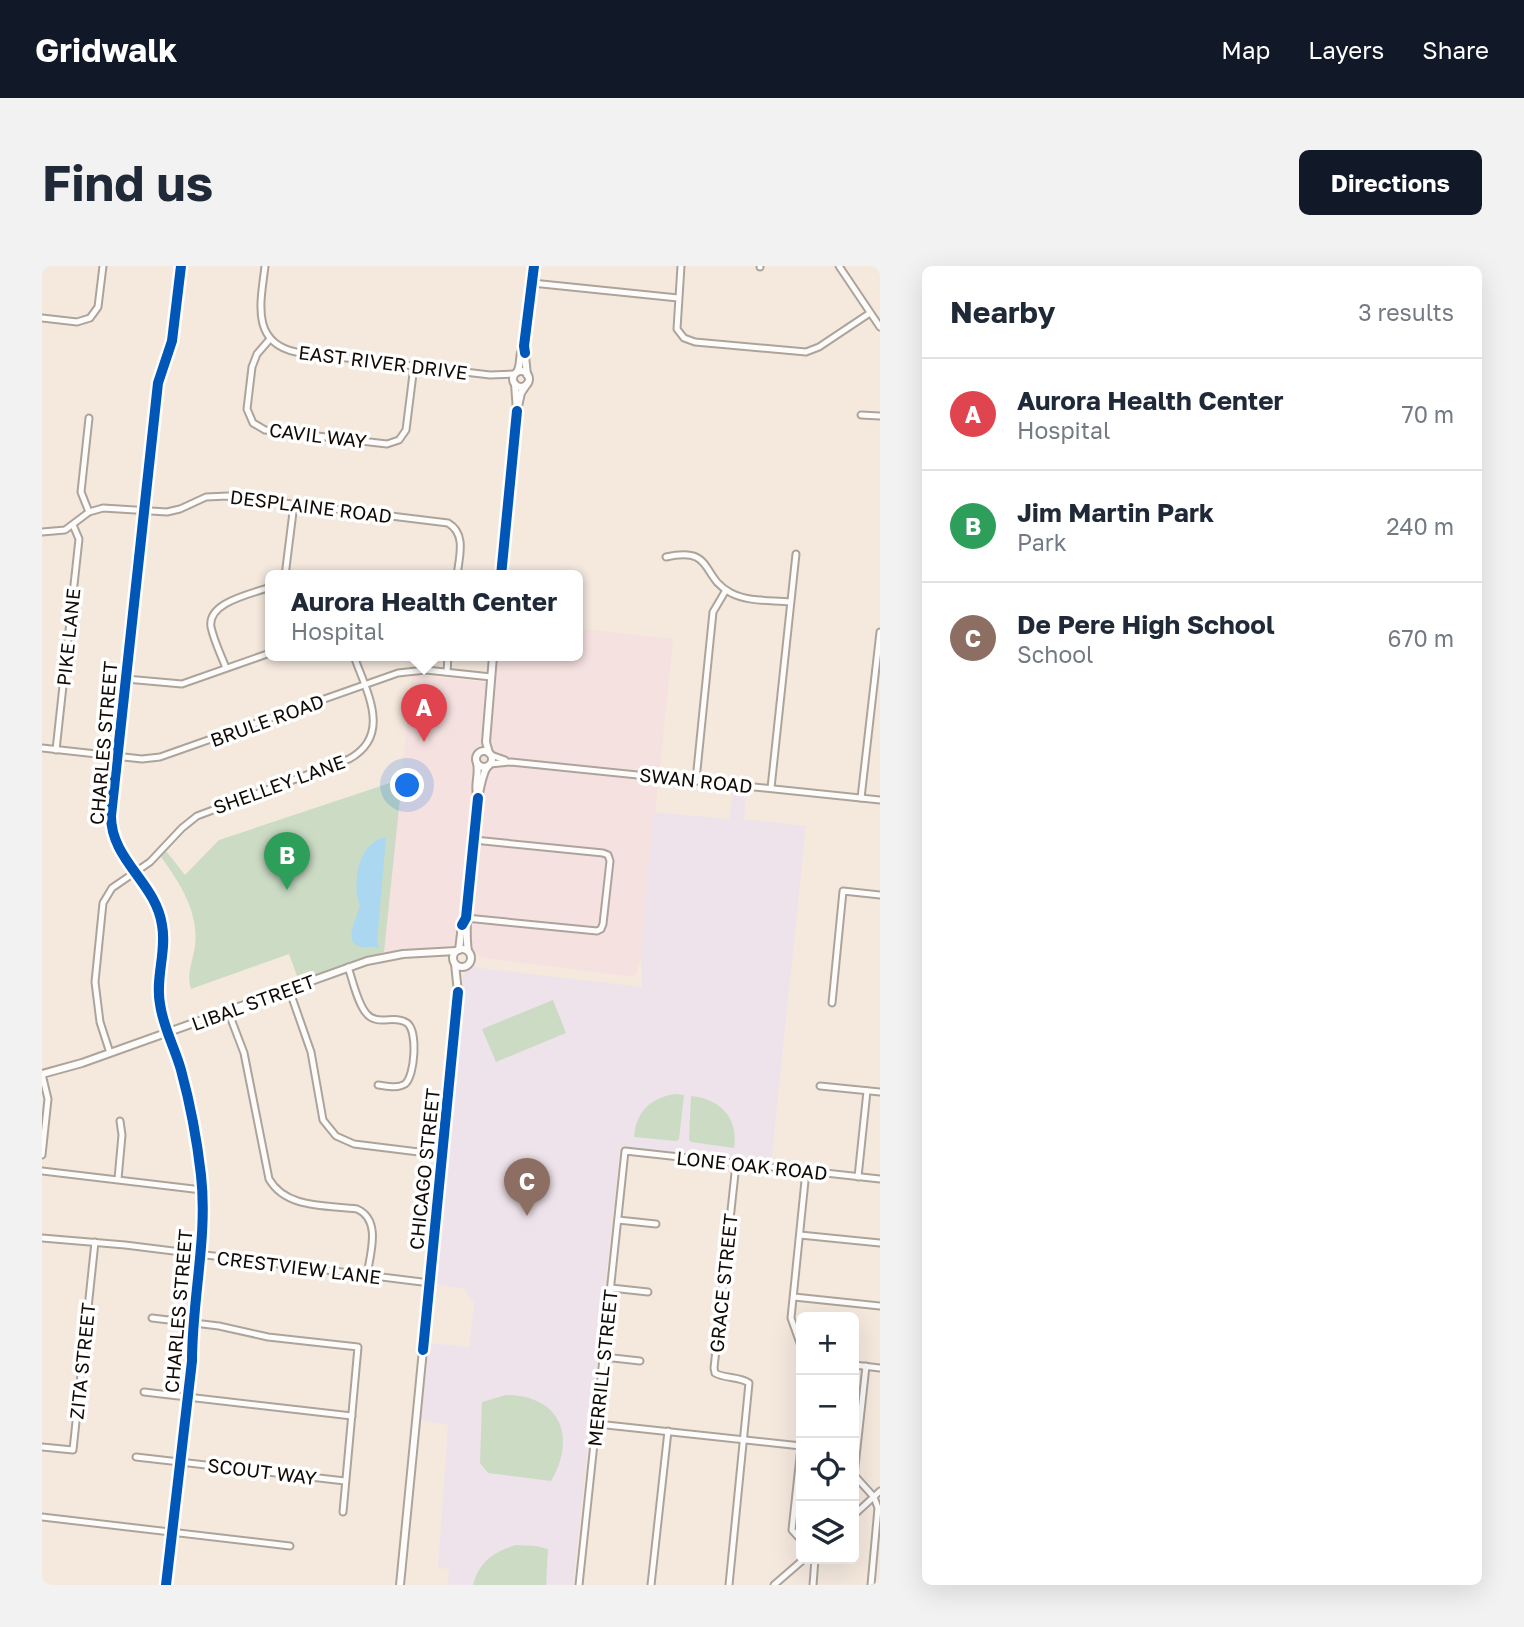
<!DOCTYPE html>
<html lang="en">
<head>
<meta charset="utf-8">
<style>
	body { margin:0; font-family:"Golos Text",sans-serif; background:#f2f2f3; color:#1f2937 }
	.controls { position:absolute; right:21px; bottom:21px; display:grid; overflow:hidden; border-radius:10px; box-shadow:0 7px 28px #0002 }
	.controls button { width:63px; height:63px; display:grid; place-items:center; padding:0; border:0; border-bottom:2px solid #e0e1e3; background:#fff; color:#1f2937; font:35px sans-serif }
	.you { position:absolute; left:366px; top:520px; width:24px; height:24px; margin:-18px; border:5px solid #fff; border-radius:50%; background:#1a73e8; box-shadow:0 0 0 10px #1a73e833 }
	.badge { display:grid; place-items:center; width:46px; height:46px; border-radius:50%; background:#111827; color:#fff; font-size:23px; font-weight:700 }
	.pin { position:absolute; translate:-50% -58px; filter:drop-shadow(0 2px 4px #0008) }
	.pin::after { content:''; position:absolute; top:37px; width:24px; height:21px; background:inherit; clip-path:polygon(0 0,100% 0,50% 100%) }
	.popup { position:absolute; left:223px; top:304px; width:318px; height:91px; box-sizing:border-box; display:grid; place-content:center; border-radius:10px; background:#fff; filter:drop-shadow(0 2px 5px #0005); font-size:23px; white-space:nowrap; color:#747a83 }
	.popup b { font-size:26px; color:#1f2937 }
	.popup::after { content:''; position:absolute; left:50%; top:100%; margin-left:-14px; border:14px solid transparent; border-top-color:#fff }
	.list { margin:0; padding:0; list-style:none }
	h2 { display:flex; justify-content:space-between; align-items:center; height:91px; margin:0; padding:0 28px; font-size:30px }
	h2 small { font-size:23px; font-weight:400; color:#747a83 }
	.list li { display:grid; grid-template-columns:46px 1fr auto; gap:21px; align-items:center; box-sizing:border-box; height:112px; padding:0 28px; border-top:2px solid #e0e1e3 }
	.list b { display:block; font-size:26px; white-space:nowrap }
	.list p { margin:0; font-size:23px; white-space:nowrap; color:#747a83 }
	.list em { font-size:23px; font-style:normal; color:#747a83 }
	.icon { flex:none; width:38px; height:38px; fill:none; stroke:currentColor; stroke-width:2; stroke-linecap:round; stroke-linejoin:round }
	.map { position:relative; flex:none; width:838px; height:1319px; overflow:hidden; border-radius:10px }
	header { display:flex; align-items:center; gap:42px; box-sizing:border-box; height:98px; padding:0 35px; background:#111827; color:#fff }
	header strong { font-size:33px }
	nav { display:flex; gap:38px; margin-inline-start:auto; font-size:24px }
	.intro { display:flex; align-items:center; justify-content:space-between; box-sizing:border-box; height:168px; padding:0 42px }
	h1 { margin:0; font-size:49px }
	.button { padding:18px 32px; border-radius:10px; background:#111827; color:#fff; font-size:24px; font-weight:700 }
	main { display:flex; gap:42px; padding:0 42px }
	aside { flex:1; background:#fff; border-radius:10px; box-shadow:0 7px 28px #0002 }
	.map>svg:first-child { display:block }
	.commercial { fill:#f5e1e0 }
	.education { fill:#eee3ea }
	.green { fill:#cbdbc4 }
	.water { fill:#abd8f0 }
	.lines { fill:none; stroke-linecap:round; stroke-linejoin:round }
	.minor-casing { stroke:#aca49b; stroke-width:9 }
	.tertiary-casing { stroke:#aca49b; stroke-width:10 }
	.minor { stroke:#fefcfa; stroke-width:5 }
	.tertiary { stroke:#fefcfa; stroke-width:6 }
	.cycleway-casing { stroke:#fff; stroke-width:15 }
	.cycleway { stroke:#0057b8; stroke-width:10 }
	.labels { text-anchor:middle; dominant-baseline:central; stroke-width:7; stroke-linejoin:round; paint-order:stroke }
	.street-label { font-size:19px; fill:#110a05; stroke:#fff }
</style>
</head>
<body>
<header>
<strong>Gridwalk</strong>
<nav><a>Map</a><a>Layers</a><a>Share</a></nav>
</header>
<div class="intro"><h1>Find us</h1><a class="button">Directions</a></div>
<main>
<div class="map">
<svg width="838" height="1319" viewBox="0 0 838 1319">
	<rect width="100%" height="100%" fill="#f5e9de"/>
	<path class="commercial" d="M 536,362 L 631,373 L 599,690 L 593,711 L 440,692 L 428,682 L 418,680 L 405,684 L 375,683 L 342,686 L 370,409 L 452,417 L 455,390 L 536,390 Z"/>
	<path class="education" d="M 691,524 L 704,526 L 702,553 L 764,560 L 729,898 L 578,882 L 531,1319 L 406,1319 L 407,1303 L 396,1302 L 406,1159 L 379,1154 L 387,1077 L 427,1081 L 432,1037 L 422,1023 L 393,1018 L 421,711 L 424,704 L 430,701 L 600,721 L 599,690 L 611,546 L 687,553 Z"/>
	<g class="green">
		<path d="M 360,513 L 342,686 L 257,715 L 247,688 L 149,723 C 144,708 151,695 153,680 C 157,646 138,617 119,591 L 124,585 L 143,609 L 177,574 Z"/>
		<path d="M 511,734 L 524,767 L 454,796 L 440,763 Z"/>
		<path d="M 633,828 L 642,829 L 637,873 L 634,875 L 592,871 C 594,846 608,832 633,828 Z"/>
		<path d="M 649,830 C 678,833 697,852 692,882 L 649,876 L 647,873 Z"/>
		<path d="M 464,1129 C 518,1129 535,1171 509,1215 L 446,1207 L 438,1197 L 440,1136 Z"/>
		<path d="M 474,1279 L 494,1280 L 506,1283 L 504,1319 L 431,1319 C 437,1296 451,1286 474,1279 Z"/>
	</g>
	<path class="water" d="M 344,571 L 335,677 L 338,682 C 331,679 327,682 321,681 C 298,678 316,651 318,640 C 310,618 315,576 344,571 Z"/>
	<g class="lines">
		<g class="minor-casing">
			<g id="minor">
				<path d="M 223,0 C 219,35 208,76 254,86 L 448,109 L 473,108"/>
				<path d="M 639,0 L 635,63 L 642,72 L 653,76 L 764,86 L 777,81 L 828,47"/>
				<path d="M 718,0 L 718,1"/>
				<path d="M 797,0 L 838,61"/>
				<path d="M 490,17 L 636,32"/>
				<path d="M 0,52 L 35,56 L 48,52 L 56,41 L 61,0"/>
				<path d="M 228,73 L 215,88 L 210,101 L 205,143 L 211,157 L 223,164 L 345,178 L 357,174 L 364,164 L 372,100"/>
				<path d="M 819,149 L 838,150"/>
				<path d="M 47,152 L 39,226 L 47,246"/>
				<path d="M 0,266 L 23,264 L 47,246 L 61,242 L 125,246 L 138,243 L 164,231 L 186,230 L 406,257 C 425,268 417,291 415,310"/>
				<path d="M 624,291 C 673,280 658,311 689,327 C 706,336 730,334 748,336"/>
				<path d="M 243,310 L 252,238"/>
				<path d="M 184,402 C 179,389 172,375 169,361 C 165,336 210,328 228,321"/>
				<path d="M 405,406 L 406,390"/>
				<path d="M 84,413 L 140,418 L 228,387"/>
				<path d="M 0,482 L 100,493 L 118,491 L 356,407 L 384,404 L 449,411"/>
				<path d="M 14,484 L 37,273 L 31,259"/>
				<path d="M 449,489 L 463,494"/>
				<path d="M 448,498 L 469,496 L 838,534"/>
				<path d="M 654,514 L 671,346 L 684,324"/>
				<path d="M 729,522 L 754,288"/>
				<path d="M 819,532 L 838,366"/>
				<path d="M 424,652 L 555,665 L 559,663 L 561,658 L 568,595 L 566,589 L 561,587 L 432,574"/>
				<path d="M 306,701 C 311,715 315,736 324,747 C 335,761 352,748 365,757 C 376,765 373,810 363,818 C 355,823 345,820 336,819"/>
				<path d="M 247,723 L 269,786 L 281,854 L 294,870 L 312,878 L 401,889"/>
				<path d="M 790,737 L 801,625 L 838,629"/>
				<path d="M 186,745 L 202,787 L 227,913 C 244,943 285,939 315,943 C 340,954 328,988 325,1009"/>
				<path d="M 68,787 L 58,756 L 53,716 L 61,637 L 70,622 L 108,596 L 140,562 L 155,550 L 307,493 C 351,469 324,425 312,390"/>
				<path d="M 778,820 L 838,826"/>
				<path d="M 0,889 L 6,833 L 0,808"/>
				<path d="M 0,905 L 160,924"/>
				<path d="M 816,911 L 825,825"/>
				<path d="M 76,913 L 80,869 L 78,855"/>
				<path d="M 576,954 L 614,958"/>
				<path d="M 758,969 L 838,977"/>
				<path d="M 0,972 L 83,979 L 388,1017"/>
				<path d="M 569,1022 L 606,1026"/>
				<path d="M 752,1031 L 838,1040"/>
				<path d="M 110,1052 L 177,1060 L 226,1071 L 316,1081 L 301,1246"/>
				<path d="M 759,1080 L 749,1052 L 764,905"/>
				<path d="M 562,1091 L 598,1095"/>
				<path d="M 812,1099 L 838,1102"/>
				<path d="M 824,1100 L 812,1209 L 832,1231 L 836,1242 L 829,1319"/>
				<path d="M 102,1126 L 310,1150"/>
				<path d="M 555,1158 L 759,1180"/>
				<path d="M 0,1181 L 31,1184 L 53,976"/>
				<path d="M 759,1181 L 750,1264 L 759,1274"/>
				<path d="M 94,1191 L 303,1215"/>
				<path d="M 812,1249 L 838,1225"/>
				<path d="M 0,1251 L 248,1280"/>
				<path d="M 124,1319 L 150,1095 C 150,1032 166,971 159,909 C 155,874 148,837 139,804 C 133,782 121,761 118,738 C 113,712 125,685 120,659 C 114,617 69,594 69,550 L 116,117 L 130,75 L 139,0"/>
				<path d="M 537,1319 L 583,885 L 838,913"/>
				<path d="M 609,1319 L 626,1165"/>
				<path d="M 687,1319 L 707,1117 C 697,1110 683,1113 673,1107 L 672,1102 L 694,898"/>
				<path d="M 732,1319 L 762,1293"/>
				<path d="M 771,1319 L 773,1293"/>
			</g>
		</g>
		<g class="tertiary-casing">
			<g id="tertiary">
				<path d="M 482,80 L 485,109"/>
				<circle cx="479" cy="113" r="8"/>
				<path d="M 475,106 C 480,98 476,87 482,80 L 492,0"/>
				<path d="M 475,145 L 479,127 L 485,118"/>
				<path d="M 459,310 L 475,145 L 473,118"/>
				<circle cx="442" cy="493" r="8"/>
				<path d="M 447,487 L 444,476 L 451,390"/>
				<path d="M 435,497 C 438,509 431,521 436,532"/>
				<circle cx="420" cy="692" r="9"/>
				<path d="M 417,684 L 420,659 L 423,653"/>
				<path d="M 426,685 C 421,660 432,515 446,500"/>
				<path d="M 0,808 L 40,797 L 325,695 L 361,688 L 414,685"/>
				<path d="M 358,1319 L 416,726 L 413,698"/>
			</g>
		</g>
		<use href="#minor" class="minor"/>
		<use href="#tertiary" class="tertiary"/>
		<g class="cycleway-casing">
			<g id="cycleway">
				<path d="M 483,87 L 482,80 L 492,0"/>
				<path d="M 459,310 L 475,145"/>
				<path d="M 420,659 L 424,652 L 436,532"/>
				<path d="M 381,1084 L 416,726"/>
				<path d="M 124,1319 L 150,1095 C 150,1032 166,971 159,909 C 155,874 148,837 139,804 C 133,782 121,761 118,738 C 113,712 125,685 120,659 C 114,617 69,594 69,550 L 116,117 L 130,75 L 139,0"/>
			</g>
		</g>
		<use href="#cycleway" class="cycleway"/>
	</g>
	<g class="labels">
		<g class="street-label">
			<text transform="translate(341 96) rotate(7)">EAST RIVER DRIVE</text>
			<text transform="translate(276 169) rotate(7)">CAVIL WAY</text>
			<text transform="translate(269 240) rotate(7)">DESPLAINE ROAD</text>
			<text transform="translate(26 371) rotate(-84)">PIKE LANE</text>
			<text transform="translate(225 454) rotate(-20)">BRULE ROAD</text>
			<text transform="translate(61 477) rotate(-85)">CHARLES STREET</text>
			<text transform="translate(654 514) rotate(6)">SWAN ROAD</text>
			<text transform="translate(237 518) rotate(-20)">SHELLEY LANE</text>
			<text transform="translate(211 736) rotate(-20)">LIBAL STREET</text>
			<text transform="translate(710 899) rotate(6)">LONE OAK ROAD</text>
			<text transform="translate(382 903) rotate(-84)">CHICAGO STREET</text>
			<text transform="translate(257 1001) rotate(7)">CRESTVIEW LANE</text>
			<text transform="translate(681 1017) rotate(-84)">GRACE STREET</text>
			<text transform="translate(136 1045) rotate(-85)">CHARLES STREET</text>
			<text transform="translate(40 1095) rotate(-84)">ZITA STREET</text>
			<text transform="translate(560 1102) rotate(-84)">MERRILL STREET</text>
			<text transform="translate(220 1205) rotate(7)">SCOUT WAY</text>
		</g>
	</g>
</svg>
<div class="controls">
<button>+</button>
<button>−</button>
<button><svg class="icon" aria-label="locate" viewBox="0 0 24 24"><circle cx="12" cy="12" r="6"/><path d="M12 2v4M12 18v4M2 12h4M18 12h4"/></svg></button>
<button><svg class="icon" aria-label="layers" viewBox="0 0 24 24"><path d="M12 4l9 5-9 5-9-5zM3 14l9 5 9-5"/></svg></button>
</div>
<div class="you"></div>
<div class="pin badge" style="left:382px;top:476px;background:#e0444e">A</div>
<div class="popup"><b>Aurora Health Center</b>Hospital</div>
<div class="pin badge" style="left:245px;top:624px;background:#2e9e5b">B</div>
<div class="pin badge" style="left:485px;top:950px;background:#8d6e63">C</div>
</div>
<aside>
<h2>Nearby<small>3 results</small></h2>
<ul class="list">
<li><span class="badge" style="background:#e0444e">A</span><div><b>Aurora Health Center</b><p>Hospital</p></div><em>70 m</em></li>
<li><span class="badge" style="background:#2e9e5b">B</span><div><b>Jim Martin Park</b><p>Park</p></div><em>240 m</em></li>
<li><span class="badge" style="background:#8d6e63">C</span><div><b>De Pere High School</b><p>School</p></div><em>670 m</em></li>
</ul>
</aside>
</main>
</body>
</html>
